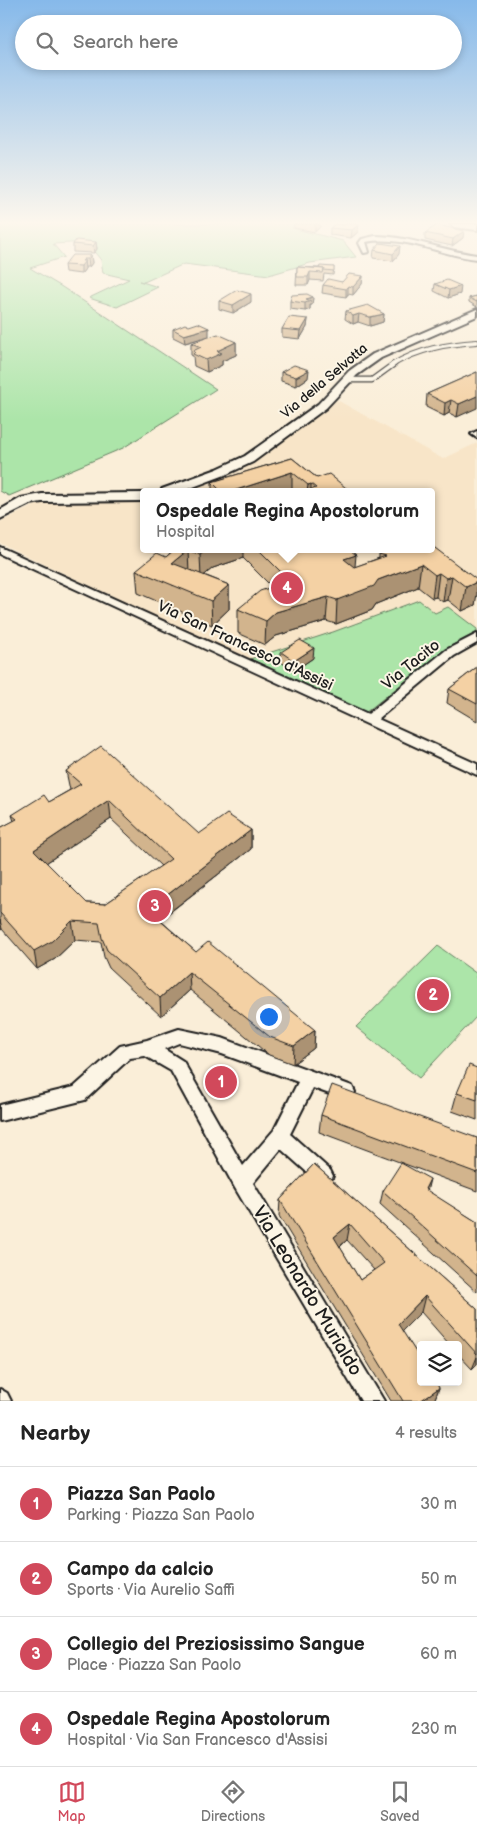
<!DOCTYPE html>
<html lang="en">
<head>
<meta charset="utf-8">
<style>
	body { margin:0; font-family:"Balsamiq Sans",sans-serif; background:#f2f2f2; color:#222 }
	.controls { position:absolute; right:15px; bottom:15px; display:grid; overflow:hidden; border-radius:5px; box-shadow:0 2px 8px #0003 }
	.controls button { width:45px; height:45px; display:grid; place-items:center; padding:0; border:0; border-bottom:1px solid #e0e0e0; background:#fff; color:#222; font:25px sans-serif }
	.you { position:absolute; left:268px; top:1016px; width:18px; height:18px; margin:-12px; border:4px solid #fff; border-radius:50%; background:#1a73e8; box-shadow:0 0 0 8px #1a73e833 }
	.badge { display:grid; place-items:center; width:32px; height:32px; border-radius:50%; background:#d1495b; color:#fff; font-size:16px; font-weight:700 }
	.pin { position:absolute; translate:-50% -50%; border:2px solid #fff; box-shadow:0 1px 5px #0006 }
	.popup { position:absolute; left:140px; top:488px; width:295px; height:65px; box-sizing:border-box; display:grid; place-content:center; border-radius:5px; background:#fff; filter:drop-shadow(0 1px 4px #0005); font-size:16px; white-space:nowrap; color:#767676 }
	.popup b { font-size:19px; color:#222 }
	.popup::after { content:''; position:absolute; left:50%; top:100%; margin-left:-10px; border:10px solid transparent; border-top-color:#fff }
	.list { margin:0; padding:0; list-style:none }
	h2 { display:flex; justify-content:space-between; align-items:center; height:65px; margin:0; padding:0 20px; font-size:21px }
	h2 small { font-size:16px; font-weight:400; color:#767676 }
	.list li { display:grid; grid-template-columns:32px 1fr auto; gap:15px; align-items:center; box-sizing:border-box; height:75px; padding:0 20px; border-top:1px solid #e0e0e0 }
	.list b { display:block; font-size:19px; white-space:nowrap }
	.list p { margin:0; font-size:16px; white-space:nowrap; color:#767676 }
	.list em { font-size:16px; font-style:normal; color:#767676 }
	.icon { flex:none; width:28px; height:28px; fill:none; stroke:currentColor; stroke-width:2; stroke-linecap:round; stroke-linejoin:round }
	.map { position:relative; flex:none; width:477px; height:1401px; overflow:hidden }
	.search { position:absolute; background:#fff; box-shadow:0 2px 8px #0003; left:15px; right:15px; top:15px; height:55px; display:flex; align-items:center; gap:12px; box-sizing:border-box; padding:0 18px; border-radius:28px; color:#767676; font-size:19px }
	.sheet { height:365px; background:#fff }
	nav { display:flex; justify-content:space-around; align-items:center; box-sizing:border-box; height:70px; border-top:1px solid #e0e0e0; background:#fff; font-size:14px; color:#767676 }
	nav a { display:grid; justify-items:center; gap:2px }
	nav .on { color:#d1495b }
	.map>svg:first-child { display:block }
	.built { fill:#f8e5c8 }
	.green { fill:#ace5a9; stroke:#648062 }
	.lines { fill:none; stroke-linecap:round; stroke-linejoin:round }
	.service-far1-casing { stroke:#1c1c1c; stroke-width:6 }
	.service-casing { stroke:#1c1c1c; stroke-width:7 }
	.minor-casing { stroke:#1c1c1c; stroke-width:4 }
	.tertiary-casing { stroke:#1c1c1c; stroke-width:4 }
	.service-far1 { stroke:#fcf5e5; stroke-width:4 }
	.service { stroke:#fcf5e5; stroke-width:4.5 }
	.minor { fill:#fcf5e5; fill-rule:evenodd }
	.tertiary { fill:#fcf5e5; fill-rule:evenodd }
	.wall { fill:#d2b48d; stroke:#1c1c1c; fill-rule:evenodd }
	.shaded-wall { fill:#ab9273; stroke:#1c1c1c }
	.building { fill:#f4d1a4; stroke:#1c1c1c; fill-rule:evenodd }
	.labels { text-anchor:middle; dominant-baseline:central; stroke-width:4; stroke-linejoin:round; paint-order:stroke }
	.far-street-label { font-size:14px; fill:#1c1c1c; stroke:#fcf5e5 }
	.street-label { font-size:16px; fill:#1c1c1c; stroke:#fcf5e5 }
	.near-street-label { font-size:19px; fill:#1c1c1c; stroke:#fcf5e5 }
</style>
</head>
<body>
<div class="map">
<svg width="477" height="1401" viewBox="0 0 477 1401">
	<rect width="100%" height="100%" fill="#faeed8"/>
	<filter id="ink" filterUnits="userSpaceOnUse"><feTurbulence type="fractalNoise" baseFrequency=".02" numOctaves="2"/><feDisplacementMap in="SourceGraphic" scale="10" xChannelSelector="R" yChannelSelector="G"/><feConvolveMatrix kernelMatrix="1 2 1 2 8 2 1 2 1" color-interpolation-filters="sRGB"/></filter>
	<g filter="url(#ink)">
		<path class="built" d="M 337,400 L 443,459 L 477,443 L 477,634 L 448,650 L 365,716 L 0,543 L 0,522 L 36,505 L 43,503 L 143,502 L 143,549 L 431,549 L 431,492 L 184,492 L 242,470 L 261,458 Z"/>
		<g class="green">
			<path d="M 0,224 L 296,224 L 292,228 L 343,241 L 356,257 L 310,263 L 269,275 L 184,264 L 144,282 L 139,281 L 158,287 L 117,307 L 89,298 L 129,279 L 103,273 L 101,260 L 86,242 L 53,244 L 64,257 L 30,268 L 62,287 L 216,389 L 123,448 L 9,496 L 0,491 Z"/>
			<path d="M 419,600 L 435,613 L 448,607 L 477,629 L 477,632 L 447,648 L 365,713 L 250,659 L 333,632 Z"/>
			<path d="M 438,946 L 477,974 L 477,1016 L 419,1078 L 356,1027 Z"/>
		</g>
		<g class="lines">
			<g class="service-far1-casing">
				<path id="service-far1" d="M 392,365 C 418,349 447,344 477,342"/>
			</g>
			<g class="service-casing">
				<path id="service" d="M 346,380 L 372,380 L 394,364"/>
			</g>
			<g class="minor-casing">
				<g id="minor">
					<path d="M 375,236 C 410,236 443,251 477,255 L 477,259 C 441,255 403,235 366,242 L 369,252 L 364,253 L 359,243 L 362,239 Z"/>
					<path d="M 477,431 L 477,438 L 471,434 Z"/>
					<path d="M 0,547 L 368,714 L 446,650 L 477,634 L 477,643 L 454,656 L 378,719 L 477,764 L 477,775 L 0,554 Z"/>
					<path d="M 179,1029 L 222,1038 L 352,1086 L 355,1092 L 352,1098 L 346,1100 L 313,1088 L 290,1134 L 330,1170 L 333,1176 L 330,1182 L 324,1185 L 318,1182 L 281,1149 L 253,1183 L 384,1401 L 361,1401 L 235,1188 L 171,1071 L 145,1056 L 130,1058 L 85,1100 L 0,1121 L 0,1105 L 74,1087 L 120,1046 L 147,1040 ZM 179,1043 L 222,1054 L 298,1082 L 274,1130 L 243,1166 L 183,1061 L 164,1049 Z"/>
					<path d="M 0,1389 L 7,1393 L 11,1401 L 0,1401 Z"/>
				</g>
			</g>
			<g class="tertiary-casing">
				<g id="tertiary">
					<path d="M 450,224 L 477,224 L 477,230 L 454,227 Z"/>
					<path d="M 477,309 L 477,316 L 381,358 L 357,375 L 326,408 L 253,462 L 225,475 L 180,492 L 161,492 L 162,489 L 217,469 L 245,456 L 318,404 L 349,371 L 373,354 Z"/>
					<path d="M 143,493 L 143,501 L 42,502 L 30,504 L 0,519 L 0,510 L 21,498 L 42,494 Z"/>
				</g>
			</g>
			<use href="#service-far1" class="service-far1"/>
			<use href="#service" class="service"/>
			<use href="#minor" class="minor"/>
			<use href="#tertiary" class="tertiary"/>
		</g>
		<g class="wall">
			<path d="M 294,224 L 320,224 L 320,227 L 315,232 L 294,228 Z"/>
			<path d="M 344,225 L 358,232 L 351,238 L 330,235 L 330,228 Z"/>
			<path d="M 425,233 L 463,238 L 452,246 L 425,240 Z"/>
			<path d="M 96,242 L 97,249 L 94,253 L 73,252 L 73,244 Z"/>
			<path d="M 374,250 L 399,254 L 393,261 L 373,258 Z"/>
			<path d="M 91,255 L 92,263 L 89,267 L 85,267 L 85,269 L 81,274 L 65,272 L 64,265 Z"/>
			<path d="M 297,267 L 319,268 L 334,267 L 333,275 L 324,274 L 323,281 L 310,280 L 308,285 L 296,285 Z"/>
			<path d="M 363,276 L 362,284 L 353,295 L 348,294 L 346,297 L 322,293 L 323,285 L 342,282 Z"/>
			<path d="M 435,284 L 460,294 L 448,298 L 434,291 Z"/>
			<path d="M 477,296 L 477,307 L 469,302 L 469,298 Z"/>
			<path d="M 313,297 L 312,305 L 310,305 L 310,309 L 305,311 L 290,309 L 290,301 Z"/>
			<path d="M 219,301 L 251,302 L 233,313 L 219,309 Z"/>
			<path d="M 346,311 L 384,314 L 383,322 L 370,326 L 358,322 L 353,324 L 345,319 Z"/>
			<path d="M 308,319 L 307,327 L 300,339 L 282,337 L 282,329 Z"/>
			<path d="M 173,329 L 209,336 L 185,343 L 173,337 Z"/>
			<path d="M 236,342 L 236,355 L 222,361 L 222,365 L 207,372 L 194,366 L 193,356 L 191,355 L 191,343 Z"/>
			<path d="M 281,372 L 308,378 L 296,386 L 281,381 Z"/>
			<path d="M 477,372 L 457,417 L 449,413 L 444,416 L 426,407 L 427,394 Z"/>
			<path d="M 292,458 L 317,478 L 351,492 L 212,492 L 212,482 Z"/>
			<path d="M 170,549 L 349,549 L 355,567 L 379,558 L 379,554 L 383,549 L 477,580 L 475,605 L 462,611 L 448,600 L 443,602 L 436,597 L 432,598 L 418,587 L 376,604 L 372,610 L 336,624 L 326,621 L 276,636 L 265,645 L 238,633 L 238,609 L 272,587 L 243,558 L 213,568 L 204,575 L 229,585 L 229,609 L 212,625 L 138,593 L 136,570 L 166,557 L 170,553 Z"/>
			<path d="M 281,652 L 313,658 L 294,671 L 281,662 Z"/>
			<path d="M 477,667 L 477,721 L 447,703 L 449,689 Z"/>
			<path d="M 66,771 L 199,834 L 251,830 L 251,849 L 160,920 L 196,952 L 315,1030 L 314,1048 L 293,1064 L 269,1055 L 190,990 L 161,1016 L 109,968 L 104,957 L 101,942 L 75,940 L 55,959 L 37,969 L 2,929 L 0,930 L 0,828 L 14,821 L 12,815 L 49,802 L 70,790 ZM 111,819 L 161,866 L 105,904 L 87,903 L 46,863 Z"/>
			<path d="M 477,1068 L 477,1120 L 452,1111 L 457,1093 Z"/>
			<path d="M 321,1115 L 477,1138 L 477,1191 L 319,1132 Z"/>
			<path d="M 314,1164 L 477,1309 L 477,1364 L 472,1369 L 458,1354 L 458,1345 L 450,1345 L 421,1312 L 402,1331 L 439,1388 L 434,1401 L 391,1401 L 279,1216 L 280,1200 ZM 347,1240 L 374,1270 L 360,1280 L 340,1247 Z"/>
			<path d="M 383,1191 L 427,1191 L 477,1222 L 477,1292 L 380,1204 Z"/>
		</g>
		<g class="shaded-wall">
			<path d="M 315,224 L 320,224 L 320,227 L 315,232 Z"/>
			<path d="M 359,224 L 358,232 L 351,238 L 352,230 Z"/>
			<path d="M 464,231 L 463,238 L 452,246 L 453,239 Z"/>
			<path d="M 96,242 L 97,249 L 94,253 L 93,246 Z"/>
			<path d="M 400,246 L 399,254 L 393,261 L 393,254 Z"/>
			<path d="M 91,255 L 92,263 L 89,267 L 88,259 Z"/>
			<path d="M 84,259 L 85,269 L 81,274 L 81,266 L 82,261 Z"/>
			<path d="M 310,272 L 310,280 L 308,285 L 308,277 Z"/>
			<path d="M 363,276 L 362,284 L 353,295 L 353,287 Z"/>
			<path d="M 348,286 L 348,294 L 346,297 L 346,289 Z"/>
			<path d="M 461,286 L 460,294 L 448,298 L 449,290 Z"/>
			<path d="M 251,294 L 251,302 L 233,313 L 233,305 Z"/>
			<path d="M 313,297 L 312,305 L 310,305 L 310,309 L 305,311 L 305,303 L 306,299 Z"/>
			<path d="M 359,314 L 358,322 L 353,324 L 353,316 Z"/>
			<path d="M 384,314 L 383,322 L 370,326 L 370,317 Z"/>
			<path d="M 308,319 L 307,327 L 300,339 L 301,331 Z"/>
			<path d="M 209,328 L 209,336 L 185,343 L 184,335 Z"/>
			<path d="M 236,342 L 236,355 L 222,361 L 222,365 L 207,372 L 206,360 L 217,351 Z"/>
			<path d="M 309,370 L 308,378 L 296,386 L 296,377 Z"/>
			<path d="M 477,396 L 477,408 L 457,417 L 459,404 Z"/>
			<path d="M 451,400 L 449,413 L 444,416 L 445,403 Z"/>
			<path d="M 292,472 L 292,492 L 230,492 Z"/>
			<path d="M 311,484 L 311,492 L 307,492 L 308,485 Z"/>
			<path d="M 207,549 L 243,549 L 243,558 L 213,568 L 201,578 L 200,555 Z"/>
			<path d="M 188,550 L 189,573 L 173,586 L 172,563 Z"/>
			<path d="M 356,555 L 354,578 L 344,559 Z"/>
			<path d="M 421,564 L 418,587 L 376,604 L 372,610 L 336,624 L 337,600 L 378,580 Z"/>
			<path d="M 439,573 L 436,597 L 432,598 L 435,575 Z"/>
			<path d="M 452,576 L 448,600 L 443,602 L 446,578 Z"/>
			<path d="M 477,582 L 477,594 L 475,605 L 462,611 L 466,587 Z"/>
			<path d="M 229,585 L 229,609 L 212,625 L 211,601 Z"/>
			<path d="M 328,597 L 326,621 L 276,636 L 265,645 L 266,621 L 276,612 Z"/>
			<path d="M 314,648 L 313,658 L 294,671 L 294,661 Z"/>
			<path d="M 109,800 L 111,819 L 37,869 L 34,850 Z"/>
			<path d="M 251,830 L 251,849 L 149,928 L 148,910 Z"/>
			<path d="M 0,920 L 2,929 L 0,930 Z"/>
			<path d="M 72,921 L 75,940 L 55,959 L 37,969 L 34,951 Z"/>
			<path d="M 189,972 L 190,990 L 161,1016 L 160,998 Z"/>
			<path d="M 315,1030 L 314,1048 L 293,1064 L 294,1046 Z"/>
			<path d="M 430,1179 L 427,1192 L 425,1189 Z"/>
			<path d="M 350,1224 L 347,1240 L 332,1253 L 334,1237 Z"/>
			<path d="M 425,1296 L 421,1312 L 394,1339 L 398,1324 Z"/>
			<path d="M 477,1357 L 477,1364 L 472,1369 Z"/>
			<path d="M 439,1388 L 434,1401 L 420,1401 Z"/>
		</g>
		<g class="building">
			<path d="M 335,224 L 344,225 L 345,224 L 359,224 L 352,230 L 330,228 Z"/>
			<path d="M 437,225 L 464,231 L 453,239 L 425,233 Z"/>
			<path d="M 76,240 L 96,242 L 93,246 L 73,244 Z"/>
			<path d="M 380,243 L 400,246 L 393,254 L 374,250 Z"/>
			<path d="M 72,255 L 91,255 L 88,259 L 84,259 L 82,261 L 85,261 L 81,266 L 64,265 Z"/>
			<path d="M 320,266 L 334,267 L 334,271 L 324,270 L 324,269 L 319,268 Z"/>
			<path d="M 297,267 L 324,269 L 323,273 L 310,272 L 308,277 L 297,277 Z"/>
			<path d="M 349,274 L 363,276 L 353,287 L 348,286 L 346,289 L 323,285 L 328,279 L 342,282 Z"/>
			<path d="M 447,280 L 461,286 L 449,290 L 435,284 Z"/>
			<path d="M 237,290 L 251,294 L 233,305 L 219,301 Z"/>
			<path d="M 307,294 L 313,297 L 306,299 L 311,301 L 305,303 L 290,301 L 292,295 Z"/>
			<path d="M 477,296 L 477,302 L 469,298 Z"/>
			<path d="M 368,305 L 384,314 L 370,317 L 359,314 L 353,316 L 346,311 Z"/>
			<path d="M 289,317 L 308,319 L 301,331 L 282,329 Z"/>
			<path d="M 198,323 L 209,328 L 184,335 L 173,329 L 185,324 L 189,326 Z"/>
			<path d="M 218,334 L 236,342 L 217,351 L 222,353 L 206,360 L 193,354 L 195,352 L 193,351 L 201,347 L 191,343 Z"/>
			<path d="M 294,365 L 309,370 L 296,377 L 281,372 Z"/>
			<path d="M 477,372 L 477,396 L 459,404 L 451,400 L 445,403 L 427,394 Z"/>
			<path d="M 292,458 L 317,478 L 329,474 L 351,492 L 304,492 L 316,488 L 311,484 L 308,485 L 292,472 L 230,492 L 222,492 L 212,482 Z"/>
			<path d="M 431,545 L 477,580 L 477,582 L 466,587 L 452,576 L 446,578 L 439,573 L 435,575 L 421,564 L 378,580 L 374,586 L 337,600 L 328,597 L 276,612 L 266,621 L 238,609 L 260,591 L 290,581 L 258,549 L 349,549 L 356,555 L 344,559 L 354,567 L 386,556 L 379,554 L 383,549 L 431,549 Z"/>
			<path d="M 175,549 L 207,549 L 200,555 L 188,550 L 172,563 L 229,585 L 211,601 L 136,570 L 157,553 L 166,557 Z"/>
			<path d="M 300,640 L 314,648 L 294,661 L 281,652 Z"/>
			<path d="M 477,667 L 477,704 L 449,689 Z"/>
			<path d="M 101,746 L 199,834 L 227,814 L 251,830 L 148,910 L 196,952 L 208,942 L 315,1030 L 294,1046 L 270,1037 L 189,972 L 160,998 L 107,950 L 102,938 L 99,923 L 72,921 L 52,941 L 34,951 L 0,913 L 0,828 L 17,819 L 12,815 L 44,795 L 49,802 L 81,784 L 66,771 ZM 109,800 L 171,859 L 105,904 L 87,903 L 34,850 Z"/>
			<path d="M 469,1065 L 477,1068 L 477,1100 L 457,1093 Z"/>
			<path d="M 332,1085 L 477,1138 L 477,1173 L 321,1115 Z"/>
			<path d="M 401,1163 L 430,1179 L 425,1189 L 477,1222 L 477,1276 L 383,1191 Z"/>
			<path d="M 314,1164 L 477,1309 L 477,1354 L 425,1296 L 398,1324 L 421,1360 L 421,1382 L 436,1382 L 439,1388 L 420,1401 L 403,1401 L 280,1200 ZM 350,1224 L 384,1263 L 360,1280 L 334,1237 Z"/>
		</g>
	</g>
	<linearGradient id="sky" x2="0" y2="1"><stop stop-color="#86b9ea"/><stop offset="0.53" stop-color="#fdf7ed"/><stop offset="1" stop-color="#fdf7ed" stop-opacity="0"/></linearGradient>
	<rect width="477" height="420" fill="url(#sky)"/>
	<g class="labels">
		<g class="far-street-label">
			<text transform="translate(324 381) rotate(-40)">Via della Selvotta</text>
		</g>
		<g class="street-label">
			<text transform="translate(245 646) rotate(25)">Via San Francesco d'Assisi</text>
			<text transform="translate(411 665) rotate(-39)">Via Tacito</text>
		</g>
		<g class="near-street-label">
			<text transform="translate(307 1291) rotate(59)">Via Leonardo Murialdo</text>
		</g>
	</g>
</svg>
<div class="controls">
<button><svg class="icon" aria-label="layers" viewBox="0 0 24 24"><path d="M12 4l9 5-9 5-9-5zM3 14l9 5 9-5"/></svg></button>
</div>
<div class="you"></div>
<div class="pin badge" style="left:221px;top:1082px">1</div>
<div class="pin badge" style="left:433px;top:995px">2</div>
<div class="pin badge" style="left:155px;top:906px">3</div>
<div class="pin badge" style="left:287px;top:588px">4</div>
<div class="popup"><b>Ospedale Regina Apostolorum</b>Hospital</div>
<div class="search"><svg class="icon" aria-label="search" viewBox="0 0 24 24"><circle cx="10" cy="10" r="6"/><path d="M15 15l6 6"/></svg>Search here</div>
</div>
<section class="sheet">
<h2>Nearby<small>4 results</small></h2>
<ul class="list">
<li><span class="badge">1</span><div><b>Piazza San Paolo</b><p>Parking · Piazza San Paolo</p></div><em>30 m</em></li>
<li><span class="badge">2</span><div><b>Campo da calcio</b><p>Sports · Via Aurelio Saffi</p></div><em>50 m</em></li>
<li><span class="badge">3</span><div><b>Collegio del Preziosissimo Sangue</b><p>Place · Piazza San Paolo</p></div><em>60 m</em></li>
<li><span class="badge">4</span><div><b>Ospedale Regina Apostolorum</b><p>Hospital · Via San Francesco d'Assisi</p></div><em>230 m</em></li>
</ul>
</section>
<nav>
<a class="on"><svg class="icon" aria-label="map" viewBox="0 0 24 24"><path d="M3 6l6-2 6 2 6-2v14l-6 2-6-2-6 2zM9 4v14M15 6v14"/></svg>Map</a>
<a><svg class="icon" aria-label="directions" viewBox="0 0 24 24"><path d="M12 3l9 9-9 9-9-9zM9 14v-3h6M13 9l2 2-2 2"/></svg>Directions</a>
<a><svg class="icon" aria-label="saved" viewBox="0 0 24 24"><path d="M7 4h10v16l-5-4-5 4z"/></svg>Saved</a>
</nav>
</body>
</html>
